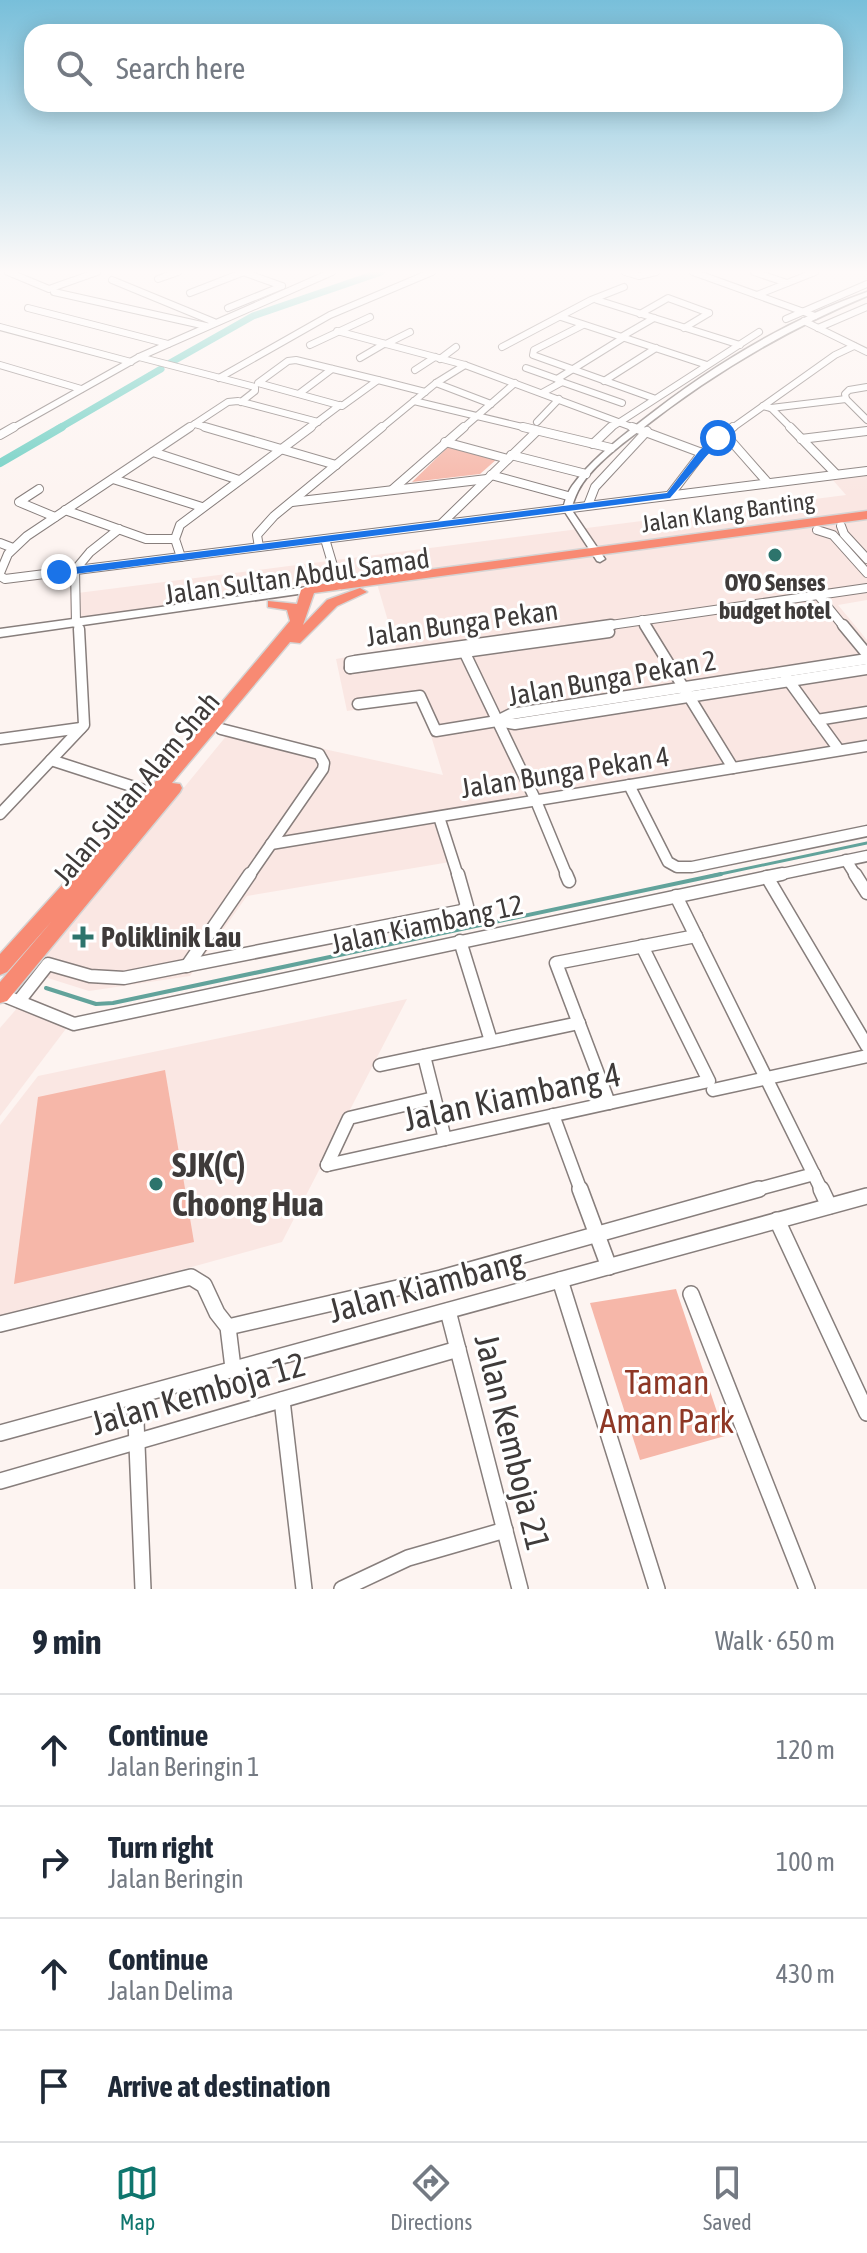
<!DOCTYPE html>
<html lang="en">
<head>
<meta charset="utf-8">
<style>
	body { margin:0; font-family:"Asap Condensed",sans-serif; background:#f2f2f3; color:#1f2937 }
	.stop { position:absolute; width:24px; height:24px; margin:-18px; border:6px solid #1a73e8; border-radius:50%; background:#fff }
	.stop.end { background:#1a73e8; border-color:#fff; box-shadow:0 2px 8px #0008 }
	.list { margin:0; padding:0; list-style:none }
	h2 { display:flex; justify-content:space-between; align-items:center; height:104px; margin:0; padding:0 32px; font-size:34px }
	h2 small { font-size:26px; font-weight:400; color:#747a83 }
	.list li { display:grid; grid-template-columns:52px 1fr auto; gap:24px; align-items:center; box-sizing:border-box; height:112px; padding:0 32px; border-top:2px solid #e0e1e3 }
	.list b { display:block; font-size:30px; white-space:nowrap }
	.list p { margin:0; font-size:26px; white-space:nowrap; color:#747a83 }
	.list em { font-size:26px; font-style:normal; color:#747a83 }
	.icon { flex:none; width:44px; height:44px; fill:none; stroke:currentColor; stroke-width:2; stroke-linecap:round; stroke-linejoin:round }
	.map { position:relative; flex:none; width:867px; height:1589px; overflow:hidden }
	.search { position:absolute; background:#fff; box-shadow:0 4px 20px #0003; left:24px; right:24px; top:24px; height:88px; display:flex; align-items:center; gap:20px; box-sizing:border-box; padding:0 28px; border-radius:24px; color:#747a83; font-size:30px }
	.sheet { height:552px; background:#fff }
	nav { display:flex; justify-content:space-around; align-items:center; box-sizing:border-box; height:112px; border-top:2px solid #e0e1e3; background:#fff; font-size:22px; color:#747a83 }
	nav a { display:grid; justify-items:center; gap:4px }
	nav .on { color:#0f766e }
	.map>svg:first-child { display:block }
	.built { fill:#fae7e3 }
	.green { fill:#f6b7a9 }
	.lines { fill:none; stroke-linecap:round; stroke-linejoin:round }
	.stream-far1 { stroke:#62a39b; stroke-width:3 }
	.stream { stroke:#62a39b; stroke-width:4 }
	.canal-far1 { stroke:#71d0c4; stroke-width:7 }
	.canal { stroke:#71d0c4; stroke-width:8 }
	.minor-far4-casing { stroke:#877e7c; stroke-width:8 }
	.minor-far3-casing { stroke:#877e7c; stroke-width:10 }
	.minor-far2-casing { stroke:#877e7c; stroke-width:13 }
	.minor-far1-casing { stroke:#877e7c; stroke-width:15 }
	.minor-casing { stroke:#877e7c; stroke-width:18 }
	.tertiary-casing { stroke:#877e7c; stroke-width:3 }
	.secondary-casing { stroke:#877e7c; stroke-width:3 }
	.trunk-casing { stroke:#d5d4d4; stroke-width:3 }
	.minor-far4 { stroke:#fff; stroke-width:6 }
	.minor-far3 { stroke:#fff; stroke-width:8 }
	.minor-far2 { stroke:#fff; stroke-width:10 }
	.minor-far1 { stroke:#fff; stroke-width:12 }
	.minor { stroke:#fff; stroke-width:15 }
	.tertiary { fill:#fff; fill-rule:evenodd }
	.secondary { fill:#fff; fill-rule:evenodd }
	.trunk { fill:#f88a73; fill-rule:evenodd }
	.route { fill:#1a73e8 }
	.poi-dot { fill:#2d746c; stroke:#fff; stroke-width:3 }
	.labels { text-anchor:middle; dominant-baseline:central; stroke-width:6; stroke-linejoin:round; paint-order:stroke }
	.far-street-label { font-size:24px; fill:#3f3b3a; stroke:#fff }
	.far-poi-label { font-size:24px; font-weight:bold; fill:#3f3b3a; stroke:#fff }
	.street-label { font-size:28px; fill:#3f3b3a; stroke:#fff }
	.poi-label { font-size:28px; font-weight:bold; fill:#3f3b3a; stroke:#fff; text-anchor:start }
	.near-street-label { font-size:34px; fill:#3f3b3a; stroke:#fff }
	.near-poi-label { font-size:34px; font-weight:bold; fill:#3f3b3a; stroke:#fff; text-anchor:start }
	.near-park-label { font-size:34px; fill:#8e3725; stroke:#fff }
</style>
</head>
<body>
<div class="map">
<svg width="867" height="1589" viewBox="0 0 867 1589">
	<rect width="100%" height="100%" fill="#fdf4f1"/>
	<g class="built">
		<path d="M 867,474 L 867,600 L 838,605 L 867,640 L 867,741 L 436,813 L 450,862 L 247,896 L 190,976 L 89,991 L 32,973 L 232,729 L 443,775 L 420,700 L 347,711 L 336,659 L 396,648 L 375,577 L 70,619 L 70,594 L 846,495 L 832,479 Z"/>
		<path d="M 407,999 L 282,1242 L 0,1320 L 0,1125 L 38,1076 Z"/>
		<path d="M 19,1006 L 68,1026 L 0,1116 L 0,1028 Z"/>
	</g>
	<g class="green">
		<path d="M 448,447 L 497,459 L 480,474 L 412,482 Z"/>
		<path d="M 165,1070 L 194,1242 L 14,1284 L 38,1097 Z"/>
		<path d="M 676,1289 L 725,1436 L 640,1460 L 590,1303 Z"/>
	</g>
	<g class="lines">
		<path class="stream-far1" d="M 711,876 L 867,843"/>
		<path class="stream" d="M 46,988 L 96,1004 L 113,1003 L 721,874"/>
		<g class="canal-far1">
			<path d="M 170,363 L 253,316 L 381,272"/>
			<path d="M 58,429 L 161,369"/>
		</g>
		<path class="canal" d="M 0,463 L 62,427"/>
		<g class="minor-far4-casing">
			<g id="minor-far4">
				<path d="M 8,272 L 49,289 L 97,272"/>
				<path d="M 243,272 L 282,286"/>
				<path d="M 625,272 L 639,276 L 656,272"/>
				<path d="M 693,272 L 815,316"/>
				<path d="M 754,272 L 787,283"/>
				<path d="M 158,279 L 178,272"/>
				<path d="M 112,280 L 214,322"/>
				<path d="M 54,292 L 206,326"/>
				<path d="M 190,293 L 244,272"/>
				<path d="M 757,295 L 815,272"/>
				<path d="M 597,300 L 740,345"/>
				<path d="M 28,308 L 168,344"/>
				<path d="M 228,308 L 282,286"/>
				<path d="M 640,314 L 668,298 L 709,313"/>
				<path d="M 561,317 L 707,365"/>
				<path d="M 786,319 L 867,284"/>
				<path d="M 804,321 L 867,352"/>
				<path d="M 583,325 L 534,350 L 533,355 L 653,398"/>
				<path d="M 0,327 L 131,362"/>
				<path d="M 684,328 L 709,313"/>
				<path d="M 818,328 L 867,307"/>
				<path d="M 337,331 L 465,365 L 637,429"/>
				<path d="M 621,337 L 654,318"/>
				<path d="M 386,344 L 410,332"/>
				<path d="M 310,345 L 370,317"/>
				<path d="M 502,347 L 591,300 L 624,287"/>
				<path d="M 139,357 L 255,387 L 255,391 L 241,402"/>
				<path d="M 360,358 L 384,344"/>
				<path d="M 440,359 L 456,347"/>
				<path d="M 296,360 L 378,380 L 342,406 L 258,383 L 288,361 Z"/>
				<path d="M 0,365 L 81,389"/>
				<path d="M 526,368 L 557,379"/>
				<path d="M 415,370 L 435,357"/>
				<path d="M 219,378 L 330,315 L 432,272"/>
				<path d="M 378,380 L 425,392"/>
				<path d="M 604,381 L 656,348"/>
				<path d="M 562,382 L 622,403"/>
				<path d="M 436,383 L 491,404"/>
				<path d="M 867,387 L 849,390 L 845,394 L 846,399 L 867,420"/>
				<path d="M 300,393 L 332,369"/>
				<path d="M 542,393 L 562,382 L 557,379 L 623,338"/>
				<path d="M 414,401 L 531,429"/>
				<path d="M 763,406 L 771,408 L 792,429"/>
				<path d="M 771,408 L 846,399"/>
				<path d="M 537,422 L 559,399"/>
				<path d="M 195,424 L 212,429"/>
				<path d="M 11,429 L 139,357 L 332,272"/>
				<path d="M 187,429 L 228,402 L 238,401 L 318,422"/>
				<path d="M 308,429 L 340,405"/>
				<path d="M 380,429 L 436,383 L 465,365"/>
				<path d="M 462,429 L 515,383"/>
				<path d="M 609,429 L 759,332"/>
				<path d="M 731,429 L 835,355 L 854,346"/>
			</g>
		</g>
		<g class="minor-far3-casing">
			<g id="minor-far3">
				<path d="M 205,427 L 336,465"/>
				<path d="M 523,427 L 611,448"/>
				<path d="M 632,427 L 702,453"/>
				<path d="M 790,427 L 836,474"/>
				<path d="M 724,433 L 768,483"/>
				<path d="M 0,435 L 14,427"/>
				<path d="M 801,439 L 867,431"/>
				<path d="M 445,442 L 508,459"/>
				<path d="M 593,444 L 611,427"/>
				<path d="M 153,452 L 239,480"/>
				<path d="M 511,455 L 586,474"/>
				<path d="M 491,475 L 568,496"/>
				<path d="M 113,479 L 202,507"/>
				<path d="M 39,489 L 19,502 L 55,517"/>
				<path d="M 393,489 L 464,427"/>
				<path d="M 670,495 L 702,453 L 733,427"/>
				<path d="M 292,502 L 487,479"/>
				<path d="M 588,505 L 595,487 L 647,431"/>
				<path d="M 65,510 L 146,539 L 175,539"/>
				<path d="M 441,524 L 537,431"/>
				<path d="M 841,526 L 844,534 L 867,559"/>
				<path d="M 817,530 L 833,535 L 867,573"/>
				<path d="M 325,539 L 339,586"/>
				<path d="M 0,543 L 13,548"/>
				<path d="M 259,547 L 257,535 L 274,516 L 382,427"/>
				<path d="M 181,557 L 175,539 L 180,525 L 311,427"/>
				<path d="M 0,573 L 8,554 L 27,536 L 190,427"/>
				<path d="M 0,576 L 5,579 L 867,471"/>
				<path d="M 818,595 L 844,627"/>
				<path d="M 642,620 L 646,627"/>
				<path d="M 76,623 L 75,570 L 90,552 L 119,529"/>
				<path d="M 597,627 L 867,588"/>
			</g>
		</g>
		<g class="minor-far2-casing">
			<g id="minor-far2">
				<path d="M 645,625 L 733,768"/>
				<path d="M 843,625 L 867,654"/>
				<path d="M 462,647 L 536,801 L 567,876"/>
				<path d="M 350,668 L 350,662 L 355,661 L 611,625"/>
				<path d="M 350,668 L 609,632"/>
				<path d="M 786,677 L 839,750"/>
				<path d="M 358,704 L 420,696 L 436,731 L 497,721 L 511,714 L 867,659"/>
				<path d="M 817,720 L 867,712"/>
				<path d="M 497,721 L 515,724 L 867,669"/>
				<path d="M 221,729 L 319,754 L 324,763 L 323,769 L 249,876"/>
				<path d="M 0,739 L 81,728"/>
				<path d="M 51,760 L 159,795"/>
				<path d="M 629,785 L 668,862 L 677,867 L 692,867 L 867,831"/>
				<path d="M 0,814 L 84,725 L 79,629"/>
				<path d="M 439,817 L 458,876"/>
				<path d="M 271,844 L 867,746"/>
				<path d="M 846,860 L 856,876"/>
				<path d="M 772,876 L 867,856"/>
			</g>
		</g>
		<g class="minor-far1-casing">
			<g id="minor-far1">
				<path d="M 566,874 L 569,881"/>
				<path d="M 855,874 L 867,893"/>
				<path d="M 767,877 L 867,1046"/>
				<path d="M 676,896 L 822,1191"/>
				<path d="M 460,941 L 491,1041"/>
				<path d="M 187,966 L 250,874"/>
				<path d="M 0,994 L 74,1024 L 782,874"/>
				<path d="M 19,1001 L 48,964 L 90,976 L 124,978 L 462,911 L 467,906 L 458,874"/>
				<path d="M 424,1056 L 445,1139"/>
				<path d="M 380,1065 L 579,1023"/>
				<path d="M 713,1090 L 867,1056"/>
				<path d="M 609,1103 L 556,963 L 696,936"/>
				<path d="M 553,1115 L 581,1191"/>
				<path d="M 327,1165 L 709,1081 L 642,946"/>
				<path d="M 327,1165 L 349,1118 L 434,1098"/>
				<path d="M 751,1191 L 814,1174"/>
			</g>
		</g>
		<g class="minor-casing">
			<g id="minor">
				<path d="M 580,1189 L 609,1267"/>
				<path d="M 821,1189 L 829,1206"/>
				<path d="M 777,1220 L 867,1413"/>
				<path d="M 560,1280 L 657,1589"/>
				<path d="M 691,1294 L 807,1589"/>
				<path d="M 448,1311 L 520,1589"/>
				<path d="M 0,1324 L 191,1277 L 204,1285 L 217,1313 L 228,1327 L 233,1368"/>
				<path d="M 228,1327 L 441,1278 L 759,1189"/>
				<path d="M 135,1397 L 143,1589"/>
				<path d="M 282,1400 L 304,1589"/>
				<path d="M 0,1433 L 867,1196"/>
				<path d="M 0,1481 L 458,1349"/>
				<path d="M 342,1589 L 408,1558 L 505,1530"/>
			</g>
		</g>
		<g class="tertiary-casing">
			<path id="tertiary" d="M 867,292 L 867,296 C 783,331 710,375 639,431 C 619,446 589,469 578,491 C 575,497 573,503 571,509 L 605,559 L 600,562 L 597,561 L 563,509 C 565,501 567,493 572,486 C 590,461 615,442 639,423 C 707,369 784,321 867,292 Z"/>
		</g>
		<g class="secondary-casing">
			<path id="secondary" d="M 308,587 L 312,588 L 312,592 L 0,637 L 0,629 Z"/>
		</g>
		<g class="trunk-casing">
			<path id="trunk" d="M 867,511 L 867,519 L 314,593 L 303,625 L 327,600 L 360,588 L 367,592 L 337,606 L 300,643 L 290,642 L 172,783 L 180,784 L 182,788 L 180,792 L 7,1001 L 0,1003 L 0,982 L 52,921 L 7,972 L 0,975 L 0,954 L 149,789 L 290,621 L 287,610 L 268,607 L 268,601 L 297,604 L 301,590 L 308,586 Z"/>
		</g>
		<use href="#minor-far4" class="minor-far4"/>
		<use href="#minor-far3" class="minor-far3"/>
		<use href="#minor-far2" class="minor-far2"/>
		<use href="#minor-far1" class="minor-far1"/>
		<use href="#minor" class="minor"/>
		<use href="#tertiary" class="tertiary"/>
		<use href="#secondary" class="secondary"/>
		<use href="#trunk" class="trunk"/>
	</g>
	<linearGradient id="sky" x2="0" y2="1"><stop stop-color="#78bfda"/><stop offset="0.55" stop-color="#fefaf9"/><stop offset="1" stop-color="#fefaf9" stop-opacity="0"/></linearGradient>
	<rect width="867" height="494" fill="url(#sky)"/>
	<path class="route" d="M 714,436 L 722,438 L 670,498 L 59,576 L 54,572 L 59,569 L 667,493 L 699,451 Z"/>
	<g class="poi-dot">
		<circle cx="775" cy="555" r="8"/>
		<path d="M79 925h8v8h8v8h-8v8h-8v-8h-8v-8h8z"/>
		<circle cx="156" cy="1184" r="8"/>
	</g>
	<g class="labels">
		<g class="far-street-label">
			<text transform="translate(728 512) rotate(-8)">Jalan Klang Banting</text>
		</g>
		<g class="far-poi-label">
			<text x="775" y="582">OYO Senses<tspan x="775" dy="28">budget hotel</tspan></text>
		</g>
		<g class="street-label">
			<text transform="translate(297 576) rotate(-8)">Jalan Sultan Abdul Samad</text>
			<text transform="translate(462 623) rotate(-8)">Jalan Bunga Pekan</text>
			<text transform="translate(612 678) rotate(-10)">Jalan Bunga Pekan 2</text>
			<text transform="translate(565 772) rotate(-9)">Jalan Bunga Pekan 4</text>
			<text transform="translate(136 788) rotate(-50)">Jalan Sultan Alam Shah</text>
			<text transform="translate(427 924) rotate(-12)">Jalan Kiambang 12</text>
		</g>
		<g class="poi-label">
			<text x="101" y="937">Poliklinik Lau</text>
		</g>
		<g class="near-street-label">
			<text transform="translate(512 1096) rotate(-12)">Jalan Kiambang 4</text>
			<text transform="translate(426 1285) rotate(-15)">Jalan Kiambang</text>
			<text transform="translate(198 1393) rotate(-16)">Jalan Kemboja 12</text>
			<text transform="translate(513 1442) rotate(76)">Jalan Kemboja 21</text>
		</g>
		<g class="near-poi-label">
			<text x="172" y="1164">SJK(C)<tspan x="172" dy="39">Choong Hua</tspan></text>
		</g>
		<g class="near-park-label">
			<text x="667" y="1381">Taman<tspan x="667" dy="39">Aman Park</tspan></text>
		</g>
	</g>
</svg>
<div class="stop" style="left:718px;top:438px"></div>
<div class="stop end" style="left:59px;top:572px"></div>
<div class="search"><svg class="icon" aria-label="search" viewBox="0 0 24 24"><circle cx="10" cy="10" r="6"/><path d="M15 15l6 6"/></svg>Search here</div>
</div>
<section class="sheet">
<h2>9 min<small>Walk · 650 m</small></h2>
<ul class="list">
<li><svg class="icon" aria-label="ahead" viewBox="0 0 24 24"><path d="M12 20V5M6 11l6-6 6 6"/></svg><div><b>Continue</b><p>Jalan Beringin 1</p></div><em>120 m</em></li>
<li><svg class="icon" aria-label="right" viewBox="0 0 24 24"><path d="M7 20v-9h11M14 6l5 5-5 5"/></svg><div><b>Turn right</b><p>Jalan Beringin</p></div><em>100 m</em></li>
<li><svg class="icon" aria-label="ahead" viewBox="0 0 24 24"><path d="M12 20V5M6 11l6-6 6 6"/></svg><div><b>Continue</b><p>Jalan Delima</p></div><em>430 m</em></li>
<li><svg class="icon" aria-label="arrive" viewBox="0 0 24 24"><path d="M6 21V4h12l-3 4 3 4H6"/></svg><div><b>Arrive at destination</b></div></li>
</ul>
</section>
<nav>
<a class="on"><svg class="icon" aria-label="map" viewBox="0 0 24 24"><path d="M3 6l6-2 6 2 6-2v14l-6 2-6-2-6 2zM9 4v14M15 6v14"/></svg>Map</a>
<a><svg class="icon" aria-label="directions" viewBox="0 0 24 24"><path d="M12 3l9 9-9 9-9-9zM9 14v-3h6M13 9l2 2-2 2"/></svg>Directions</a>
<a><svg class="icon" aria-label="saved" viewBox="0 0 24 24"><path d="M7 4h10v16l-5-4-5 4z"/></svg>Saved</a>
</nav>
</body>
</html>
